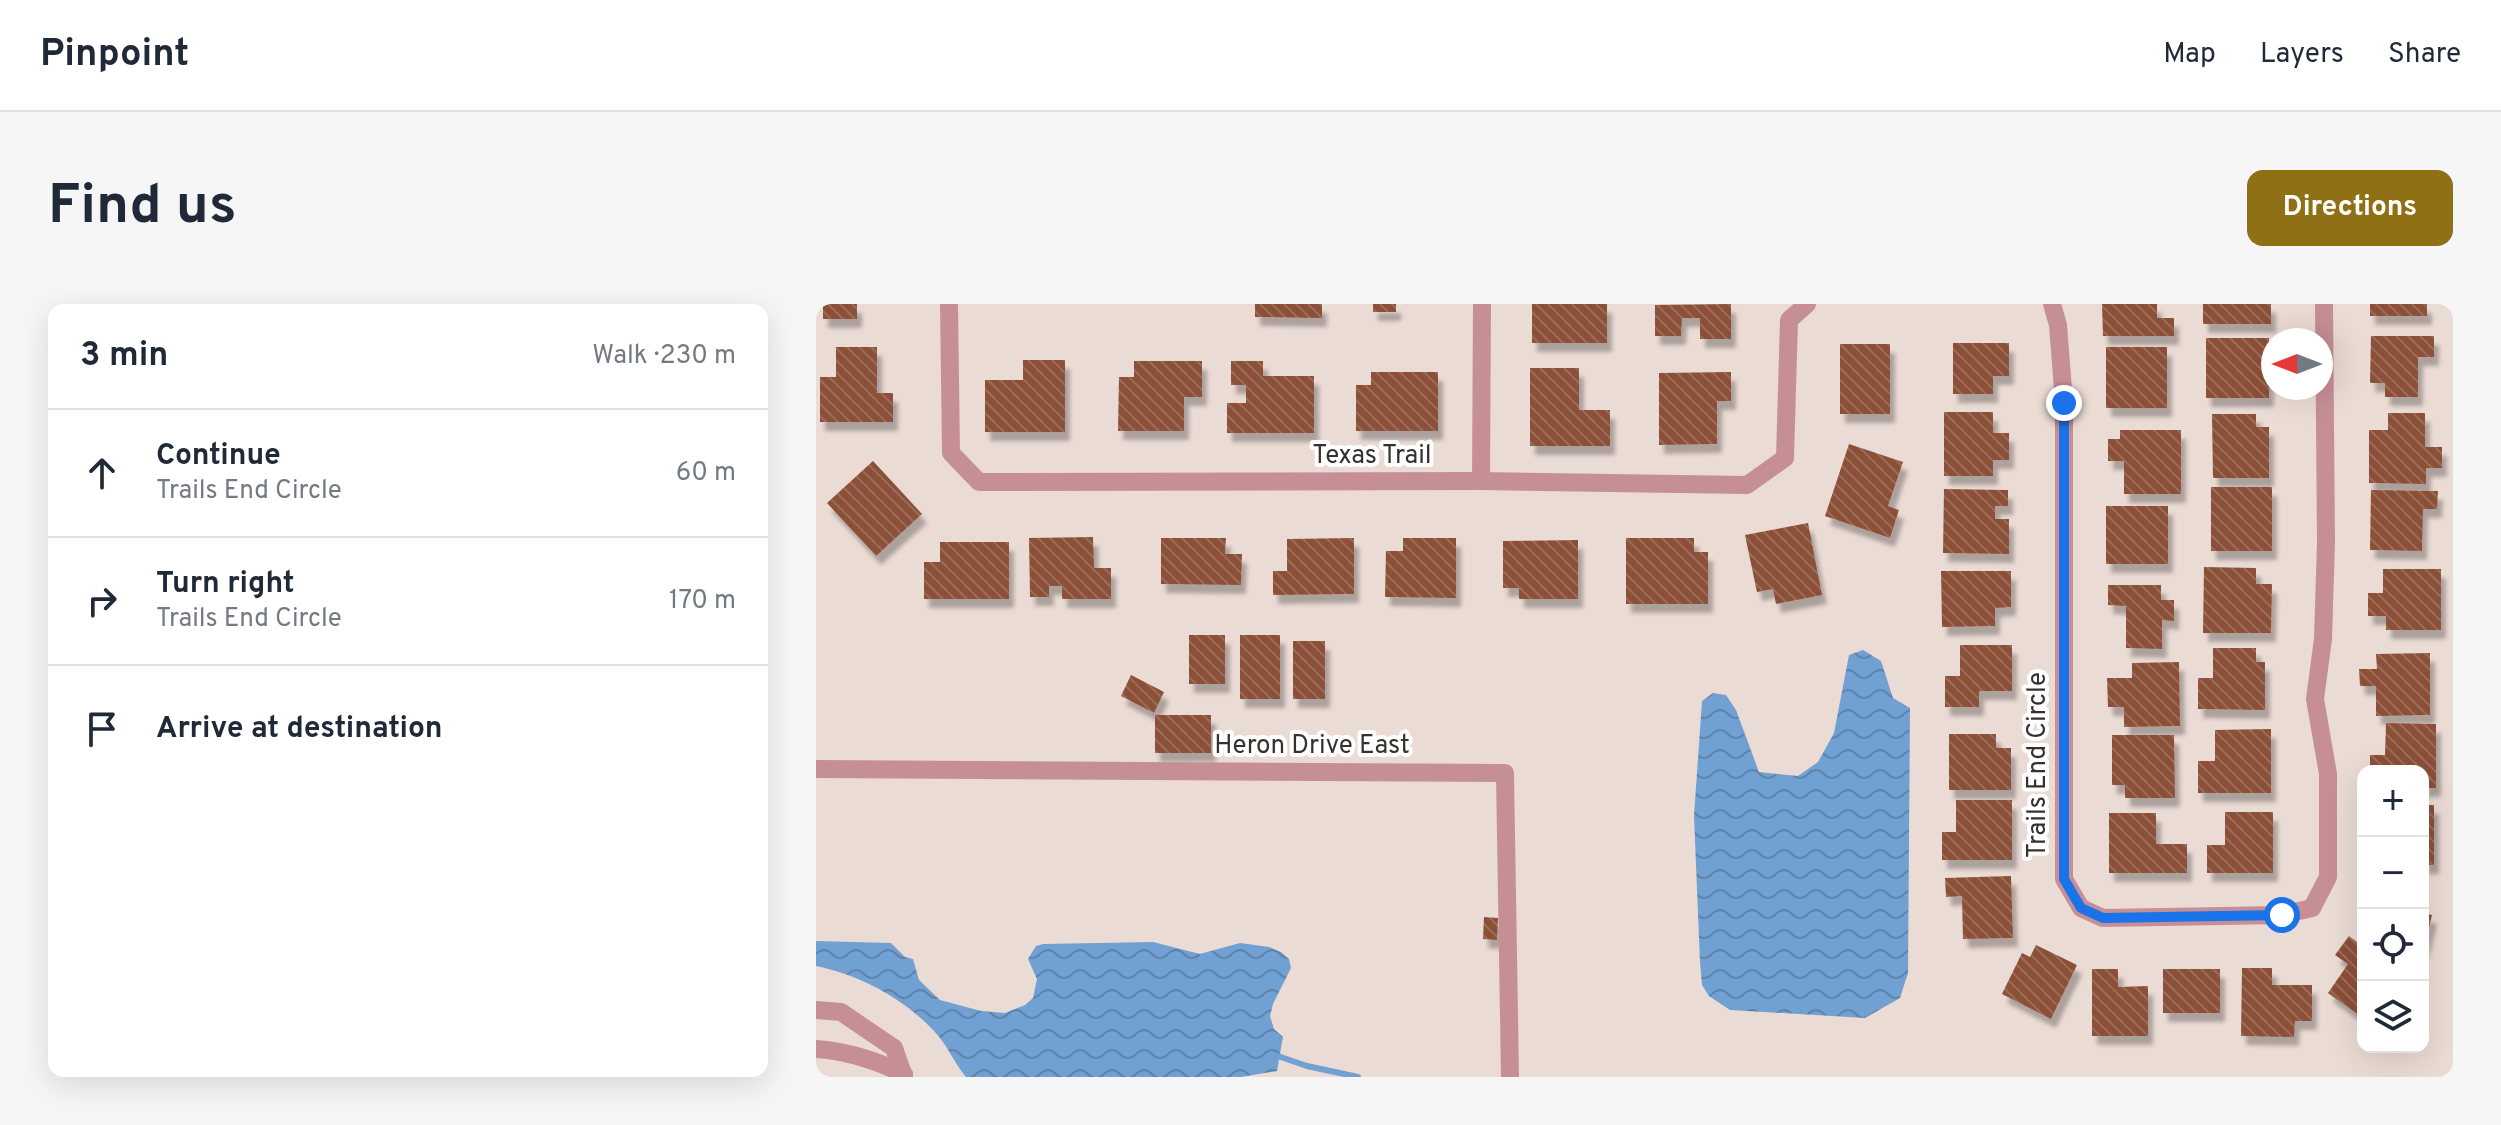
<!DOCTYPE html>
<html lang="en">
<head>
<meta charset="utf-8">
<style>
	body { margin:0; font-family:Overpass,sans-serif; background:#f6f6f7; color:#1f2937 }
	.controls { position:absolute; right:24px; bottom:24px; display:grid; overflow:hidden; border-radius:16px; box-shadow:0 8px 32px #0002 }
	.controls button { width:72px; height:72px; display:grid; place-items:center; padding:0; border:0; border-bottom:2px solid #e0e1e3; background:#fff; color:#1f2937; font:40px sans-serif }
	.compass { position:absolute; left:1445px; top:24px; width:72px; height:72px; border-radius:50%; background:#fff; box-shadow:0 8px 32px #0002; rotate:270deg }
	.stop { position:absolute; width:24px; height:24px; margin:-18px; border:6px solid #1a73e8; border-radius:50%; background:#fff }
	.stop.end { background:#1a73e8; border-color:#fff; box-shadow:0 2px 8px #0008 }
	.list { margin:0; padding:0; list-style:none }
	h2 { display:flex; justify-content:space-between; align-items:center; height:104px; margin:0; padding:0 32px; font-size:34px }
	h2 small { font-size:26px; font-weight:400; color:#747a83 }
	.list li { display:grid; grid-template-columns:52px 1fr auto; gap:24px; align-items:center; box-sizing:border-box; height:128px; padding:0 32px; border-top:2px solid #e0e1e3 }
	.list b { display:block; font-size:30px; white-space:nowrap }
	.list p { margin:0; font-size:26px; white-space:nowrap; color:#747a83 }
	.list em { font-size:26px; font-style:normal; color:#747a83 }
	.icon { flex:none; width:44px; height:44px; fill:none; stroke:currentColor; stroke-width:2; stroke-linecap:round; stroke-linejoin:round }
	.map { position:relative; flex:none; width:1637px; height:773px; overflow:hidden; border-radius:16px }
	header { display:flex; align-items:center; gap:48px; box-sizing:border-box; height:112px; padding:0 40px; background:#fff; border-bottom:2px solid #e0e1e3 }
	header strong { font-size:38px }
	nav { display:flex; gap:44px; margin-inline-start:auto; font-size:28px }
	.intro { display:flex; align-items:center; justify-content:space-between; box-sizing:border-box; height:192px; padding:0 48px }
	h1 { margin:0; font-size:56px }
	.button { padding:20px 36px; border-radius:16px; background:#907015; color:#fff; font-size:28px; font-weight:700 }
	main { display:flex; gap:48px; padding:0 48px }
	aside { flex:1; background:#fff; border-radius:16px; box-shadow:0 8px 32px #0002 }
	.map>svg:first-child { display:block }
	.water { fill:url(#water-waves) }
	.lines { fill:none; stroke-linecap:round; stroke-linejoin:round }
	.stream { stroke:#71a0d2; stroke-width:6 }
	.building { fill:url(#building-back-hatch); filter:url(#shadow) }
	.minor { stroke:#c68f96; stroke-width:18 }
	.route { stroke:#1a73e8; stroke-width:10 }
	.labels { text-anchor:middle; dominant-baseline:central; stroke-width:8; stroke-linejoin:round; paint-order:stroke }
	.street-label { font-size:26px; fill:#37312e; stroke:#fff }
</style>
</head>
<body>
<header>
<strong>Pinpoint</strong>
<nav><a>Map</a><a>Layers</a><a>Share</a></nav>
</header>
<div class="intro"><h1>Find us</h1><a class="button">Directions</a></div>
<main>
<aside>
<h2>3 min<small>Walk · 230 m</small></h2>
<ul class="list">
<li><svg class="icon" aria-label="ahead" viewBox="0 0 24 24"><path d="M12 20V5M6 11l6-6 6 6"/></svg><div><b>Continue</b><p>Trails End Circle</p></div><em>60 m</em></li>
<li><svg class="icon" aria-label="right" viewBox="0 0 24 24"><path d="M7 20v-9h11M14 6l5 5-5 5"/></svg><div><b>Turn right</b><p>Trails End Circle</p></div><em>170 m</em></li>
<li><svg class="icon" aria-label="arrive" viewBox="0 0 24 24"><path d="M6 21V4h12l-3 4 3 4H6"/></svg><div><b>Arrive at destination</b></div></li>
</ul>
</aside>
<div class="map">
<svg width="1637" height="773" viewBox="0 0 1637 773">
	<defs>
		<pattern id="water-waves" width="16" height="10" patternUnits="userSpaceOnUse" patternTransform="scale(2)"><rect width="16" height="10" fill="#71a0d2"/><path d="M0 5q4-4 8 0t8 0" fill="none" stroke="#5e83ab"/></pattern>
		<pattern id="building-back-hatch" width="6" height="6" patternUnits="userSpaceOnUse" patternTransform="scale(2)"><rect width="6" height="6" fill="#8c4f37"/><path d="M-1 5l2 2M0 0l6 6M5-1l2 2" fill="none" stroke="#9a6c59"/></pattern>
		<filter id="shadow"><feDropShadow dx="5" dy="9" stdDeviation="2" flood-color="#0004"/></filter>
	</defs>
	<rect width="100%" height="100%" fill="#ebdbd5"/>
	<g class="water">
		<path d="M 1047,346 L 1065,357 L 1077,394 L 1094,404 L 1092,669 L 1084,694 L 1049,714 L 914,706 L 893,692 L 886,681 L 884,658 L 878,512 L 886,397 L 897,389 L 910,391 L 920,406 L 943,468 L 982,472 L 1002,458 L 1018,429 L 1033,351 Z"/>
		<path d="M 0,637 L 75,639 L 89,653 L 97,655 L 103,676 L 124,696 L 165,707 L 189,709 L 209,701 L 217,694 L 221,675 L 212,655 L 220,642 L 227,640 L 337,638 L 384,650 L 424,639 L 453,643 L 465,648 L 473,655 L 475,664 L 457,700 L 454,712 L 458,725 L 467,733 L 461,767 L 425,773 L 150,773 C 138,759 131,740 118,727 C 87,694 44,671 0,662 Z"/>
	</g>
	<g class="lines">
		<path class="stream" d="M 456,750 L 491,762 L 542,773"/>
	</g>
	<g class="building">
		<rect x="7" y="0" width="34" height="15"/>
		<path d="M 439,0 L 506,0 L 506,14 L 439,13 Z"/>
		<rect x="557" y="0" width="23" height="8"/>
		<rect x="716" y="0" width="75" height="39"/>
		<path d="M 915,0 L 915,35 L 884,35 L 884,14 L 866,14 L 865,32 L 839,32 L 839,1 Z"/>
		<path d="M 1286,0 L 1341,0 L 1341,14 L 1358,14 L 1358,32 L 1287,32 Z"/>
		<rect x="1387" y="0" width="68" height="20"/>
		<rect x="1554" y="0" width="57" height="12"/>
		<path d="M 1555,32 L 1618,32 L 1618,53 L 1602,53 L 1602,93 L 1569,93 L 1569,79 L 1554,79 Z"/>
		<rect x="1390" y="34" width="63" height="60"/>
		<path d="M 1137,39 L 1193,39 L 1193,72 L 1177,72 L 1177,90 L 1137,90 Z"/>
		<rect x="1024" y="40" width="50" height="70"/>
		<path d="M 20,43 L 61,43 L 61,89 L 77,89 L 77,118 L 4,118 L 4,73 L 20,73 Z"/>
		<rect x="1290" y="43" width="61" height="61"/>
		<path d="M 207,56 L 249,56 L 249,128 L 169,128 L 169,76 L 207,76 Z"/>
		<path d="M 318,57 L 386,57 L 386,93 L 368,93 L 368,127 L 302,127 L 303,73 L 318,73 Z"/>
		<path d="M 415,57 L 447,57 L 447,72 L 498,72 L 498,129 L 411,129 L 411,99 L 430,99 L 430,81 L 415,81 Z"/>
		<path d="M 714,64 L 763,64 L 763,106 L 794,106 L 794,142 L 714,142 Z"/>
		<path d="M 555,68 L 622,68 L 622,127 L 540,127 L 540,81 L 555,81 Z"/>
		<path d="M 915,68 L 915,97 L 901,97 L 901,140 L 843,141 L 843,69 Z"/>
		<path d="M 1128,108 L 1177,108 L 1177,129 L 1193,129 L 1193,156 L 1177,156 L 1177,172 L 1128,172 Z"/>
		<path d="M 1572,109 L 1609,109 L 1609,143 L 1626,143 L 1626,164 L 1610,164 L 1610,180 L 1553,179 L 1553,126 L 1572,126 Z"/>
		<path d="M 1396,110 L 1440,110 L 1440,123 L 1453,123 L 1453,174 L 1397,174 Z"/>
		<path d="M 1304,126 L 1365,126 L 1365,190 L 1308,190 L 1308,157 L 1292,157 L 1292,135 L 1304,135 Z"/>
		<path d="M 1033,140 L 1087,158 L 1072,202 L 1083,206 L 1074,234 L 1009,212 Z"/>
		<path d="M 57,157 L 106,210 L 60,252 L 11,199 Z"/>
		<rect x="1395" y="183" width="61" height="64"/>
		<path d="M 1128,185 L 1192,186 L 1192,202 L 1179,202 L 1179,215 L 1193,215 L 1193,250 L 1127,249 Z"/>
		<path d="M 1555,186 L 1622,187 L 1621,205 L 1607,205 L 1606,247 L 1554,246 Z"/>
		<rect x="1290" y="202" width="62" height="58"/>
		<path d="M 992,219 L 1006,291 L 960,300 L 957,285 L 941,288 L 929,231 Z"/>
		<path d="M 277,233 L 278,264 L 295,264 L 295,295 L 246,295 L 246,282 L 233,282 L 233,293 L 214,293 L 213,234 Z"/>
		<path d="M 345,234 L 410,234 L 409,250 L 426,250 L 425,281 L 345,280 Z"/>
		<path d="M 538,234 L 538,290 L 457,291 L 457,267 L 471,267 L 471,235 Z"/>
		<path d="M 587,234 L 640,234 L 640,294 L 569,293 L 570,247 L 587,247 Z"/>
		<path d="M 810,234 L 878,234 L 878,248 L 892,248 L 892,300 L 810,300 Z"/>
		<path d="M 762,236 L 762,295 L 703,295 L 703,284 L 687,284 L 687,237 Z"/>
		<path d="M 124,238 L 193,238 L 193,295 L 108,295 L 108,258 L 124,258 Z"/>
		<path d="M 1388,263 L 1440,264 L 1440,280 L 1456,280 L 1455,329 L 1387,329 Z"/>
		<path d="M 1567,265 L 1625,265 L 1625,326 L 1570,326 L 1570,312 L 1552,312 L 1552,289 L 1567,289 Z"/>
		<path d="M 1125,267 L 1195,267 L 1195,303 L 1179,304 L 1179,322 L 1126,323 Z"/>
		<path d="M 1292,281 L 1345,281 L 1345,296 L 1358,296 L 1358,317 L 1346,316 L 1346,345 L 1310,344 L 1310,302 L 1292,301 Z"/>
		<rect x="373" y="331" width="36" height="49"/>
		<rect x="424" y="331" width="40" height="64"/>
		<rect x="477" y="337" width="32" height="58"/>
		<path d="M 1144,341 L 1196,341 L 1196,387 L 1163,387 L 1163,403 L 1129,403 L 1129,372 L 1144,372 Z"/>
		<path d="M 1397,344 L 1440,344 L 1440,358 L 1449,358 L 1449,406 L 1382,405 L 1382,374 L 1397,374 Z"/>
		<path d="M 1614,349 L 1614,411 L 1560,412 L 1560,382 L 1544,382 L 1543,365 L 1561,365 L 1560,350 Z"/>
		<path d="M 1363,358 L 1364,422 L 1308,423 L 1308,403 L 1292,403 L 1291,374 L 1316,374 L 1316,359 Z"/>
		<path d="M 315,371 L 348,388 L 338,409 L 305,392 Z"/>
		<rect x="339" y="411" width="56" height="38"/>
		<path d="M 1570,419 L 1620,420 L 1620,484 L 1607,484 L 1607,467 L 1554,467 L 1554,451 L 1569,451 Z"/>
		<path d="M 1455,425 L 1455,489 L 1382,489 L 1382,457 L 1399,457 L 1399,426 Z"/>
		<path d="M 1133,430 L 1180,430 L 1180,444 L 1195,444 L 1195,486 L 1133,486 Z"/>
		<path d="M 1296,431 L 1358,431 L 1359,494 L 1309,494 L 1309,481 L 1296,481 Z"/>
		<path d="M 1140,496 L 1196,496 L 1196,556 L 1126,556 L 1126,528 L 1140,528 Z"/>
		<rect x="1607" y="501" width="11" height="60"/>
		<path d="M 1409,508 L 1457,508 L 1457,569 L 1391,569 L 1391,541 L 1409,541 Z"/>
		<path d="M 1293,509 L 1340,509 L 1340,540 L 1371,540 L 1371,569 L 1293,569 Z"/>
		<path d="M 1195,572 L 1197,634 L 1147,635 L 1146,592 L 1130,593 L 1129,574 Z"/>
		<path d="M 1607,609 L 1616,611 L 1608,645 L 1607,645 Z"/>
		<path d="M 668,613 L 682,614 L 681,636 L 667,635 Z"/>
		<path d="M 1533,632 L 1547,643 L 1547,714 L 1512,689 L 1532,660 L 1519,651 Z"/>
		<path d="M 1220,641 L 1261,661 L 1235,715 L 1186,690 L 1206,649 L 1214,653 Z"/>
		<path d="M 1426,664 L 1456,664 L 1456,681 L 1496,681 L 1496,717 L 1479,717 L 1478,733 L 1425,732 Z"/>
		<path d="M 1276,665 L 1302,665 L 1302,683 L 1332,682 L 1332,732 L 1276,732 Z"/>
		<rect x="1347" y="665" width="57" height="44"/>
	</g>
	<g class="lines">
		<g class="minor">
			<path d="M 133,0 L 135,149 L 163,178 L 665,177 L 931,181 L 969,154 L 973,16 L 991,0"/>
			<path d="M 1236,0 L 1242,21 L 1248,99 L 1248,575 L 1265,604 L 1287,614 L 1466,611 L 1496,604 L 1512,573 L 1512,470 L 1499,395 L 1507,335 L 1510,238 L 1508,0"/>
			<path d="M 665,177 L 666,0"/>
			<path d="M 0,465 L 689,469 L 694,773"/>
			<path d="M 0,706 L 25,708 L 78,744 L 88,773"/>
			<path d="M 0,745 C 32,747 59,756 88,770"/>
		</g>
	</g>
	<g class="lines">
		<path class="route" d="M 1248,99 L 1248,575 L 1265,604 L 1287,614 L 1466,611"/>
	</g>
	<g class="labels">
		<g class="street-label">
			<text x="556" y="152">Texas Trail</text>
			<text x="496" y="442">Heron Drive East</text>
			<text transform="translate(1222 461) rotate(-90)">Trails End Circle</text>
		</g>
	</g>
</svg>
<div class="controls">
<button>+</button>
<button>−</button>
<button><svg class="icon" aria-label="locate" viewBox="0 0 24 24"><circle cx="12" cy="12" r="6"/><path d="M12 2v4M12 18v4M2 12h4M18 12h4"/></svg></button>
<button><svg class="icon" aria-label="layers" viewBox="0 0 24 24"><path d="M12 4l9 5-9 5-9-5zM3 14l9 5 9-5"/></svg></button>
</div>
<svg class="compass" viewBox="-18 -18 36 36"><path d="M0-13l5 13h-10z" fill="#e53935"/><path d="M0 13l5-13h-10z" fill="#747a83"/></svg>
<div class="stop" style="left:1466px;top:611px"></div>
<div class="stop end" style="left:1248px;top:99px"></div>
</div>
</main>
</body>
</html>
